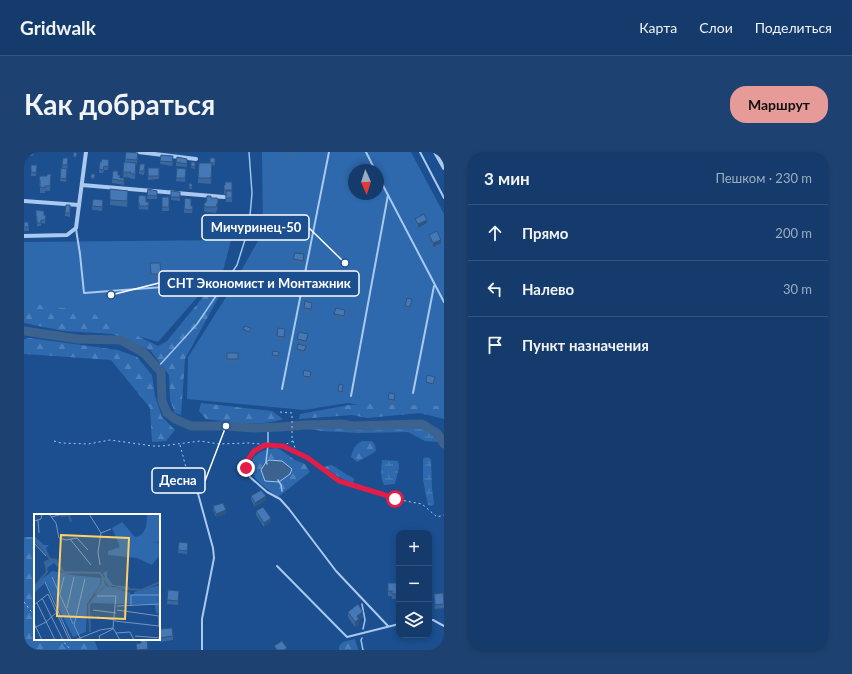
<!DOCTYPE html>
<html lang="ru">
<head>
<meta charset="utf-8">
<style>
	body { margin:0; font-family:Lato,sans-serif; background:#1d4271; color:#f1f3f6 }
	.controls { position:absolute; right:12px; bottom:12px; display:grid; overflow:hidden; border-radius:8px; box-shadow:0 2px 6px #0003 }
	.controls button { width:36px; height:36px; display:grid; place-items:center; padding:0; border:0; border-bottom:1px solid #33557e; background:#143b6b; color:#f1f3f6; font:20px sans-serif }
	.compass { position:absolute; left:324px; top:12px; width:36px; height:36px; border-radius:50%; background:#143b6b; box-shadow:0 2px 6px #0003; rotate:177deg }
	.stop { position:absolute; width:12px; height:12px; margin:-9px; border:3px solid #e11d48; border-radius:50%; background:#fff }
	.stop.end { background:#e11d48; border-color:#fff; box-shadow:0 1px 4px #0008 }
	.list { margin:0; padding:0; list-style:none }
	h2 { display:flex; justify-content:space-between; align-items:center; height:52px; margin:0; padding:0 16px; font-size:17px }
	h2 small { font-size:13px; font-weight:400; color:#9dadc1 }
	.list li { display:grid; grid-template-columns:26px 1fr auto; gap:12px; align-items:center; box-sizing:border-box; height:56px; padding:0 16px; border-top:1px solid #33557e }
	.list b { display:block; font-size:15px; white-space:nowrap }
	.list em { font-size:13px; font-style:normal; color:#9dadc1 }
	.icon { flex:none; width:22px; height:22px; fill:none; stroke:currentColor; stroke-width:2; stroke-linecap:round; stroke-linejoin:round }
	.map { position:relative; flex:none; width:420px; height:498px; overflow:hidden; border-radius:16px }
	header { display:flex; align-items:center; gap:24px; box-sizing:border-box; height:56px; padding:0 20px; background:#143b6b; border-bottom:1px solid #33557e }
	header strong { font-size:19px }
	nav { display:flex; gap:22px; margin-inline-start:auto; font-size:14px }
	.intro { display:flex; align-items:center; justify-content:space-between; box-sizing:border-box; height:96px; padding:0 24px }
	h1 { margin:0; font-size:28px }
	.button { padding:10px 18px; border-radius:16px; background:#e69b98; color:#111; font-size:14px; font-weight:700 }
	main { display:flex; gap:24px; padding:0 24px }
	aside { flex:1; background:#143b6b; border-radius:16px; box-shadow:0 2px 6px #0003 }
	.map>svg:first-child { display:block }
	.green { fill:#2e69ad; fill-rule:evenodd }
	.forest { fill:url(#forest-firs) }
	.wetland { fill:url(#wetland-marsh) }
	.water { fill:#3c6290; stroke:#9cc4f0 }
	.lines { fill:none; stroke-linecap:round; stroke-linejoin:round }
	.stream { stroke:#9cc4f0; stroke-width:1.5 }
	.river { stroke:#3c6290; stroke-width:9 }
	.path { stroke:#a9c9ee; stroke-width:1; stroke-dasharray:2 3; stroke-linecap:butt }
	.service { stroke:#a9c9ee; stroke-width:2 }
	.minor { stroke:#a9c9ee; stroke-width:4 }
	.wall { fill:#3a679d }
	.shaded-wall { fill:#305480 }
	.building { fill:#4478b7; stroke:#305480 }
	.route { stroke:#e11d48; stroke-width:5 }
	.inset-river { fill:none; stroke:#3c6290; stroke-width:2 }
	.inset-road { fill:none; stroke:#7695bc; stroke-width:1 }
	.view { fill:#ffd166; fill-opacity:0.15; stroke:#ffd166; stroke-width:2 }
	.inset-edge { fill:none; stroke:#fff; stroke-width:2 }
	.leader { fill:none; stroke:#fff; stroke-width:1.5 }
	.callout-dot { fill:#fff; stroke:#1b4f8f; stroke-width:1.5 }
	.callout { fill:#1b4f8f; stroke:#fff; stroke-width:1.5 }
	.callout-label { font-size:13px; text-anchor:middle; font-weight:bold; fill:#fff }
</style>
</head>
<body>
<header>
<strong>Gridwalk</strong>
<nav><a>Карта</a><a>Слои</a><a>Поделиться</a></nav>
</header>
<div class="intro"><h1>Как добраться</h1><a class="button">Маршрут</a></div>
<main>
<div class="map">
<svg width="420" height="498" viewBox="0 0 420 498">
	<defs>
		<pattern id="forest-firs" width="22" height="20" patternUnits="userSpaceOnUse"><rect width="22" height="20" fill="#2e69ad"/><path d="M5 1l3.5 6h-7zM16 11l3.5 6h-7z" fill="#4d80b9"/></pattern>
		<pattern id="wetland-marsh" width="20" height="14" patternUnits="userSpaceOnUse"><rect width="20" height="14" fill="#2e69ad"/><path d="M1 5h8M5 5V1M11 12h8M15 12V8" fill="none" stroke="#4d80b9"/></pattern>
	</defs>
	<rect width="100%" height="100%" fill="#1b4f8f"/>
	<g class="green">
		<path d="M 238,0 L 387,0 L 420,62 L 420,258 L 346,255 L 324,251 L 280,258 L 163,247 L 164,205 L 204,142 L 239,80 ZM 330,18 L 354,18 L 354,42 L 330,42 Z"/>
		<path d="M 207,88 L 197,127 L 183,134 L 134,190 L 64,169 L 0,153 L 0,90 Z"/>
	</g>
	<g class="forest">
		<path d="M 188,134 L 198,139 L 161,207 L 157,263 L 151,261 L 146,248 L 145,223 L 126,198 L 88,182 L 39,179 L 0,171 L 0,151 L 64,159 L 134,194 L 143,189 Z"/>
		<path d="M 6,186 L 94,198 L 113,205 L 128,223 L 131,244 L 138,265 L 151,278 L 142,289 L 128,290 L 126,256 L 87,208 L 0,202 L 0,187 Z"/>
		<path d="M 177,251 L 248,259 L 259,267 C 234,275 207,270 182,267 L 175,259 Z"/>
		<path d="M 347,252 L 420,254 L 420,267 L 396,261 L 343,266 L 328,263 L 275,267 L 276,262 L 325,253 Z"/>
		<path d="M 338,289 L 348,289 L 351,293 L 352,299 L 346,303 L 333,310 L 327,305 C 329,297 331,293 338,289 Z"/>
		<path d="M 252,296 L 257,298 L 271,308 L 281,312 L 286,320 L 254,345 C 241,335 229,329 225,312 C 233,300 238,298 252,296 Z"/>
		<path d="M 307,313 C 313,315 316,319 322,322 C 325,324 328,324 330,327 L 329,332 L 315,325 L 300,315 Z"/>
		<path d="M 0,385 L 11,385 L 11,487 L 70,487 L 74,498 L 0,498 Z"/>
		<path d="M 331,487 L 334,498 L 315,498 L 315,494 L 319,490 Z"/>
	</g>
	<g class="wetland">
		<path d="M 292,270 L 328,276 L 398,274 L 411,282 L 414,286 L 414,290 L 401,289 L 384,280 L 335,281 L 297,279 L 281,276 L 279,271 Z"/>
		<path d="M 403,305 L 407,307 L 408,336 L 410,352 L 408,354 L 404,353 L 399,328 L 399,307 Z"/>
		<path d="M 358,308 L 374,309 L 375,315 L 371,332 L 360,333 C 356,324 357,317 358,308 Z"/>
	</g>
	<path class="water" d="M 245,308 L 258,309 L 268,317 L 266,322 L 255,330 L 241,329 L 237,318 L 242,310 Z"/>
	<g class="lines">
		<g class="stream">
			<path d="M 133,216 L 173,172 L 213,113 L 225,75 L 228,41 L 225,0"/>
			<path d="M 243,312 L 242,310 L 244,293 L 244,276"/>
			<path d="M 254,328 L 257,333 L 258,339"/>
			<path d="M 338,452 L 341,468 L 339,477"/>
			<path d="M 338,486 L 337,488 L 339,498"/>
		</g>
		<path class="river" d="M 0,179 L 54,187 L 97,188 L 120,201 L 137,220 L 138,249 L 143,261 L 151,267 L 167,274 L 202,274 L 229,276 L 256,275 L 281,273 L 317,272 L 328,274 L 398,272 L 413,281 L 420,292"/>
		<g class="path">
			<path d="M 256,260 L 268,261 L 268,285 L 272,300"/>
			<path d="M 30,289 L 37,291 L 64,292 L 86,288 L 129,294 L 138,294 L 176,289 L 195,292 L 225,291 L 259,294 L 284,306 L 315,329 L 371,347 L 398,352 L 413,365 L 420,363"/>
			<path d="M 156,293 L 165,327 L 166,327"/>
			<path d="M 258,294 L 269,289"/>
			<path d="M 224,321 C 218,306 228,300 240,293"/>
			<path d="M 0,450 L 6,458 L 11,463"/>
			<path d="M 37,487 L 47,498"/>
		</g>
		<g class="service">
			<path d="M 342,0 L 351,18"/>
			<path d="M 396,0 L 420,46"/>
			<path d="M 354,24 L 420,150"/>
			<path d="M 52,77 L 56,102 L 60,141 L 179,132"/>
			<path d="M 258,237 L 305,0"/>
			<path d="M 389,241 L 410,134"/>
			<path d="M 327,244 L 364,43"/>
			<path d="M 226,325 L 243,340 L 256,347 L 265,357 L 312,419 L 364,474"/>
			<path d="M 170,327 L 189,396 L 190,406 L 178,467 L 178,498"/>
			<path d="M 253,414 L 323,485 L 375,472"/>
			<path d="M 405,468 L 409,468 L 420,474"/>
		</g>
		<g class="minor">
			<path d="M 114,0 L 172,7"/>
			<path d="M 411,0 L 420,16"/>
			<path d="M 58,33 L 200,45"/>
			<path d="M 0,49 L 55,53"/>
			<path d="M 0,84 L 43,83 L 52,76 L 62,0"/>
		</g>
	</g>
	<g class="wall">
		<path d="M 0,0 L 10,0 L 9,4 L 0,3 Z"/>
		<path d="M 260,0 L 269,0 L 268,5 L 260,3 Z"/>
		<path d="M 114,4 L 113,12 L 112,12 L 111,27 L 107,27 L 107,26 L 99,25 L 101,7 Z"/>
		<path d="M 39,6 L 44,6 L 43,20 L 42,30 L 36,29 L 36,26 L 38,16 Z"/>
		<path d="M 191,6 L 191,13 L 188,13 L 187,32 L 174,31 L 174,26 L 186,11 Z"/>
		<path d="M 149,8 L 148,14 L 136,12 L 136,9 Z"/>
		<path d="M 77,10 L 85,11 L 84,18 L 80,18 L 79,21 L 75,21 L 75,17 Z"/>
		<path d="M 152,10 L 163,10 L 163,15 L 152,14 Z"/>
		<path d="M 171,10 L 171,17 L 167,16 L 167,14 Z"/>
		<path d="M 7,13 L 13,13 L 12,24 L 7,24 Z"/>
		<path d="M 121,16 L 120,23 L 115,22 L 115,19 Z"/>
		<path d="M 124,16 L 135,16 L 135,27 L 124,28 Z"/>
		<path d="M 153,16 L 162,17 L 161,30 L 152,29 Z"/>
		<path d="M 94,23 L 96,26 L 100,26 L 100,33 L 88,31 L 88,27 Z"/>
		<path d="M 16,24 L 27,28 L 26,39 L 21,39 L 21,41 L 16,41 L 16,33 L 15,33 Z"/>
		<path d="M 208,30 L 208,50 L 202,50 L 202,42 L 200,42 L 200,33 Z"/>
		<path d="M 165,31 L 168,32 L 168,37 L 165,37 Z"/>
		<path d="M 124,37 L 133,39 L 133,47 L 123,47 Z"/>
		<path d="M 156,40 L 156,49 L 147,48 L 147,45 Z"/>
		<path d="M 104,44 L 103,55 L 86,53 L 86,48 Z"/>
		<rect x="138" y="45" width="7" height="14"/>
		<path d="M 187,46 L 194,47 L 194,57 L 193,58 L 192,61 L 182,60 L 180,59 L 180,52 Z"/>
		<path d="M 114,50 L 125,50 L 124,58 L 115,57 Z"/>
		<path d="M 79,52 L 78,59 L 68,58 L 68,54 Z"/>
		<path d="M 167,54 L 169,54 L 168,61 L 160,61 L 160,57 Z"/>
		<path d="M 46,57 L 46,65 L 41,64 L 41,61 Z"/>
		<path d="M 12,58 L 20,63 L 22,64 L 21,72 L 17,71 L 17,74 L 13,74 L 13,69 L 12,69 Z"/>
		<path d="M 391,67 L 403,71 L 394,76 L 391,70 Z"/>
		<path d="M 0,70 L 4,70 L 5,79 L 0,79 Z"/>
		<path d="M 405,83 L 417,91 L 409,95 L 405,87 Z"/>
		<path d="M 280,106 L 279,113 L 269,111 L 269,107 Z"/>
		<path d="M 126,111 L 136,111 L 137,125 L 127,126 Z"/>
		<path d="M 388,150 L 386,158 L 381,157 L 381,154 Z"/>
		<path d="M 288,154 L 287,161 L 280,160 L 280,156 Z"/>
		<path d="M 321,161 L 320,168 L 310,165 L 310,162 Z"/>
		<path d="M 219,177 L 227,178 L 225,182 L 219,179 Z"/>
		<path d="M 261,181 L 260,189 L 253,188 L 253,184 Z"/>
		<path d="M 284,185 L 282,193 L 273,191 L 273,187 Z"/>
		<path d="M 273,197 L 282,198 L 280,203 L 273,201 Z"/>
		<rect x="203" y="201" width="11" height="10"/>
		<path d="M 255,201 L 254,206 L 248,205 L 248,203 Z"/>
		<path d="M 287,223 L 286,229 L 279,227 L 279,224 Z"/>
		<path d="M 411,229 L 409,235 L 402,233 L 402,230 Z"/>
		<path d="M 319,237 L 318,243 L 314,242 L 314,239 Z"/>
		<path d="M 371,246 L 370,252 L 364,251 L 364,247 Z"/>
		<path d="M 227,344 L 242,348 L 231,355 L 227,348 Z"/>
		<path d="M 189,354 L 202,362 L 192,365 L 189,358 Z"/>
		<path d="M 232,359 L 247,370 L 240,375 L 232,363 Z"/>
		<path d="M 164,395 L 163,402 L 154,401 L 154,398 Z"/>
		<path d="M 364,431 L 375,431 L 375,447 L 368,447 L 368,444 L 364,444 Z"/>
		<path d="M 144,438 L 155,439 L 154,453 L 143,452 Z"/>
		<path d="M 410,442 L 420,451 L 420,456 L 411,457 Z"/>
		<path d="M 324,460 L 339,465 L 335,468 L 335,473 L 331,475 L 324,465 Z"/>
		<path d="M 135,477 L 149,484 L 149,488 L 136,490 Z"/>
	</g>
	<g class="shaded-wall">
		<path d="M 194,51 L 194,57 L 193,58 L 193,52 Z"/>
		<path d="M 403,68 L 403,71 L 394,76 L 394,72 Z"/>
		<path d="M 417,88 L 417,91 L 409,95 L 409,91 Z"/>
		<path d="M 242,344 L 242,348 L 231,355 L 231,351 Z"/>
		<path d="M 202,358 L 202,362 L 192,365 L 192,362 Z"/>
		<path d="M 247,366 L 247,370 L 240,375 L 240,371 Z"/>
		<path d="M 339,460 L 339,465 L 335,468 L 335,473 L 331,475 L 331,470 L 333,464 Z"/>
	</g>
	<g class="building">
		<path d="M 50,0 L 53,1 L 52,5 L 49,5 Z"/>
		<path d="M 102,0 L 114,1 L 113,8 L 101,7 Z"/>
		<path d="M 137,3 L 149,4 L 148,10 L 136,9 Z"/>
		<path d="M 153,5 L 163,7 L 163,12 L 152,10 Z"/>
		<path d="M 39,6 L 44,6 L 43,13 L 38,13 Z"/>
		<rect x="186" y="6" width="5" height="5"/>
		<path d="M 78,7 L 85,8 L 84,15 L 80,14 L 79,18 L 75,17 L 76,10 L 77,10 Z"/>
		<path d="M 100,10 L 112,11 L 111,22 L 107,22 L 107,20 L 99,20 Z"/>
		<path d="M 167,10 L 171,10 L 171,15 L 167,14 Z"/>
		<path d="M 175,11 L 188,11 L 187,26 L 174,26 Z"/>
		<path d="M 116,12 L 121,12 L 120,19 L 115,19 Z"/>
		<path d="M 7,13 L 13,13 L 12,21 L 7,20 Z"/>
		<path d="M 37,16 L 43,17 L 42,27 L 36,26 Z"/>
		<rect x="124" y="16" width="11" height="8"/>
		<path d="M 153,16 L 162,17 L 161,26 L 152,26 Z"/>
		<path d="M 89,19 L 94,19 L 94,23 L 96,23 L 96,26 L 100,26 L 100,29 L 88,27 Z"/>
		<path d="M 23,22 L 27,22 L 26,34 L 21,34 L 21,36 L 16,35 L 16,28 L 15,27 L 16,24 L 23,24 Z"/>
		<path d="M 67,22 L 71,22 L 70,27 L 67,26 Z"/>
		<path d="M 201,30 L 208,30 L 208,38 L 200,38 L 200,33 L 201,33 Z"/>
		<path d="M 165,31 L 168,32 L 168,35 L 165,35 Z"/>
		<path d="M 86,37 L 104,39 L 103,49 L 86,48 Z"/>
		<path d="M 124,37 L 133,39 L 133,44 L 123,43 Z"/>
		<path d="M 147,39 L 156,40 L 156,45 L 147,45 Z"/>
		<rect x="202" y="39" width="6" height="7"/>
		<path d="M 115,43 L 122,44 L 122,50 L 125,50 L 124,54 L 115,54 L 115,50 L 114,50 Z"/>
		<path d="M 183,44 L 187,44 L 187,46 L 193,46 L 194,47 L 194,51 L 193,52 L 192,55 L 182,55 L 180,54 L 180,52 L 182,50 Z"/>
		<rect x="138" y="45" width="7" height="10"/>
		<path d="M 161,46 L 167,47 L 167,54 L 169,54 L 168,58 L 160,57 Z"/>
		<path d="M 69,47 L 79,48 L 78,55 L 68,54 Z"/>
		<path d="M 42,53 L 46,53 L 46,61 L 41,61 Z"/>
		<path d="M 12,58 L 20,59 L 20,63 L 22,64 L 21,68 L 17,68 L 17,71 L 13,71 L 13,65 L 12,65 Z"/>
		<path d="M 400,62 L 403,68 L 394,72 L 391,67 Z"/>
		<path d="M 0,70 L 4,70 L 5,75 L 0,75 Z"/>
		<path d="M 413,79 L 417,88 L 409,91 L 405,83 Z"/>
		<path d="M 271,101 L 280,102 L 279,109 L 269,107 Z"/>
		<path d="M 126,111 L 136,111 L 137,122 L 127,122 Z"/>
		<path d="M 383,146 L 388,147 L 386,155 L 381,154 Z"/>
		<path d="M 281,149 L 288,151 L 287,157 L 280,156 Z"/>
		<path d="M 312,156 L 321,158 L 320,164 L 310,162 Z"/>
		<path d="M 221,174 L 227,176 L 225,180 L 219,177 Z"/>
		<path d="M 254,176 L 261,177 L 260,185 L 253,184 Z"/>
		<path d="M 275,180 L 284,182 L 282,189 L 273,187 Z"/>
		<path d="M 274,192 L 282,194 L 280,199 L 273,197 Z"/>
		<path d="M 249,199 L 255,200 L 254,204 L 248,203 Z"/>
		<rect x="203" y="201" width="11" height="6"/>
		<path d="M 280,218 L 287,220 L 286,225 L 279,224 Z"/>
		<path d="M 403,223 L 411,225 L 409,232 L 402,230 Z"/>
		<path d="M 315,232 L 319,233 L 318,240 L 314,239 Z"/>
		<path d="M 365,241 L 371,242 L 370,248 L 364,247 Z"/>
		<path d="M 237,338 L 242,344 L 231,351 L 227,344 Z"/>
		<path d="M 199,351 L 202,358 L 192,362 L 189,354 Z"/>
		<path d="M 239,355 L 247,366 L 240,371 L 232,359 Z"/>
		<path d="M 155,390 L 164,391 L 163,399 L 154,398 Z"/>
		<path d="M 364,431 L 375,431 L 375,442 L 368,442 L 368,439 L 364,439 Z"/>
		<path d="M 144,438 L 155,439 L 154,449 L 143,448 Z"/>
		<path d="M 419,441 L 420,452 L 411,453 L 410,442 Z"/>
		<path d="M 334,452 L 339,460 L 333,464 L 335,467 L 331,470 L 324,460 Z"/>
		<path d="M 148,476 L 149,484 L 136,486 L 135,477 Z"/>
		<path d="M 116,487 L 123,487 L 124,497 L 113,498 L 112,492 L 117,491 Z"/>
		<path d="M 258,489 L 263,496 L 260,498 L 253,498 L 250,494 Z"/>
	</g>
	<g class="lines">
		<path class="route" d="M 222,316 L 222,314 L 223,309 L 230,299 L 241,293 L 259,294 L 284,306 L 315,329 L 361,343 L 371,347"/>
	</g>
	<g transform="translate(10 362)">
		<rect width="126" height="126" fill="#1b4f8f"/>
		<path d="M 20,59 L 67,64 L 66,71 L 53,90 L 52,118 L 39,123 L 11,67 ZM 126,71 L 126,100 L 122,99 L 121,91 L 58,89 L 60,83 L 71,73 L 100,81 L 100,78 Z" fill="#2e69ad"/>
		<path d="M 88,8 L 101,23 L 108,21 L 113,11 L 113,29 L 125,29 L 126,41 L 118,51 L 103,44 L 74,41 L 74,37 L 86,33 L 78,14 ZM 0,22 L 10,31 L 15,31 L 12,34 L 15,42 L 0,28 ZM 18,57 L 29,59 L 49,60 L 21,60 L 0,79 L 0,68 L 2,70 ZM 73,57 L 73,63 L 79,71 L 96,73 L 95,75 L 74,71 L 69,59 ZM 68,61 L 72,72 L 97,79 L 96,81 L 82,79 L 71,73 L 60,81 L 67,70 Z" fill="#2e69ad"/>
		<path d="M 17,44 L 23,45 L 25,54 L 20,49 L 13,54 L 11,47 Z" fill="#2e69ad"/>
		<path d="M 113,0 L 126,0 L 125,27 L 115,31 L 107,43 L 103,24 L 112,16 ZM 124,28 L 125,41 L 118,50 L 114,49 L 110,46 L 110,40 L 116,31 Z" fill="#2e69ad"/>
		<path class="inset-river" d="M 27,2 L 35,1 L 37,8M 0,25 L 18,47M 0,73 L 13,58 L 11,48 L 22,46 L 29,58 L 66,59 L 77,74 L 108,76 L 126,68M 56,118 L 55,91 L 71,69"/>
		<path class="inset-road" d="M 15,0 L 22,9 L 25,24 L 32,26 L 43,24 L 54,36M 55,0 L 67,19 L 77,15M 17,3 L 30,0M 4,6 L 5,19M 0,7 L 7,5 L 8,0M 36,25 L 57,51M 0,29 L 12,42M 66,51 L 64,38 L 67,19M 18,63 L 39,110M 11,68 L 37,126M 26,79 L 30,63M 63,82 L 82,82 L 79,114 L 86,126M 8,84 L 29,126M 3,89 L 21,126M 0,91 L 14,80 L 35,126M 83,92 L 126,90M 97,92 L 97,81 L 126,81M 33,94 L 40,63M 59,96 L 82,99M 83,96 L 125,102 L 125,112M 63,103 L 81,106M 81,107 L 125,112M 0,109 L 8,126M 0,114 L 12,108 L 23,98M 82,119 L 96,118 L 100,126M 101,122 L 126,124M 41,126 L 66,116 L 79,114M 47,126 L 40,111 L 51,65M 66,126 L 65,122 L 79,115"/>
		<path class="view" d="M 27,21 L 95,24 L 91,105 L 23,102 Z"/>
		<rect width="126" height="126" class="inset-edge"/>
	</g>
	<path class="leader" d="M321 111L285 76M87 143L135 131M202 274L181 329"/>
	<g class="callout-dot">
		<circle cx="321" cy="111" r="4"/>
		<circle cx="87" cy="143" r="4"/>
		<circle cx="202" cy="274" r="4"/>
	</g>
	<g class="callout">
		<rect x="178" y="63" width="107" height="25" rx="4"/>
		<rect x="135" y="119" width="200" height="25" rx="4"/>
		<rect x="128" y="316" width="53" height="25" rx="4"/>
	</g>
	<g class="callout-label">
		<text x="232" y="80">Мичуринец-50</text>
		<text x="235" y="136">СНТ Экономист и Монтажник</text>
		<text x="154" y="333">Десна</text>
	</g>
</svg>
<div class="controls">
<button>+</button>
<button>−</button>
<button><svg class="icon" aria-label="layers" viewBox="0 0 24 24"><path d="M12 4l9 5-9 5-9-5zM3 14l9 5 9-5"/></svg></button>
</div>
<svg class="compass" viewBox="-18 -18 36 36"><path d="M0-13l5 13h-10z" fill="#e53935"/><path d="M0 13l5-13h-10z" fill="#9dadc1"/></svg>
<div class="stop" style="left:371px;top:347px"></div>
<div class="stop end" style="left:222px;top:316px"></div>
</div>
<aside>
<h2>3 мин<small>Пешком · 230 m</small></h2>
<ul class="list">
<li><svg class="icon" aria-label="ahead" viewBox="0 0 24 24"><path d="M12 20V5M6 11l6-6 6 6"/></svg><div><b>Прямо</b></div><em>200 m</em></li>
<li><svg class="icon" aria-label="left" viewBox="0 0 24 24"><path d="M17 20v-9H6M10 6l-5 5 5 5"/></svg><div><b>Налево</b></div><em>30 m</em></li>
<li><svg class="icon" aria-label="arrive" viewBox="0 0 24 24"><path d="M6 21V4h12l-3 4 3 4H6"/></svg><div><b>Пункт назначения</b></div></li>
</ul>
</aside>
</main>
</body>
</html>
